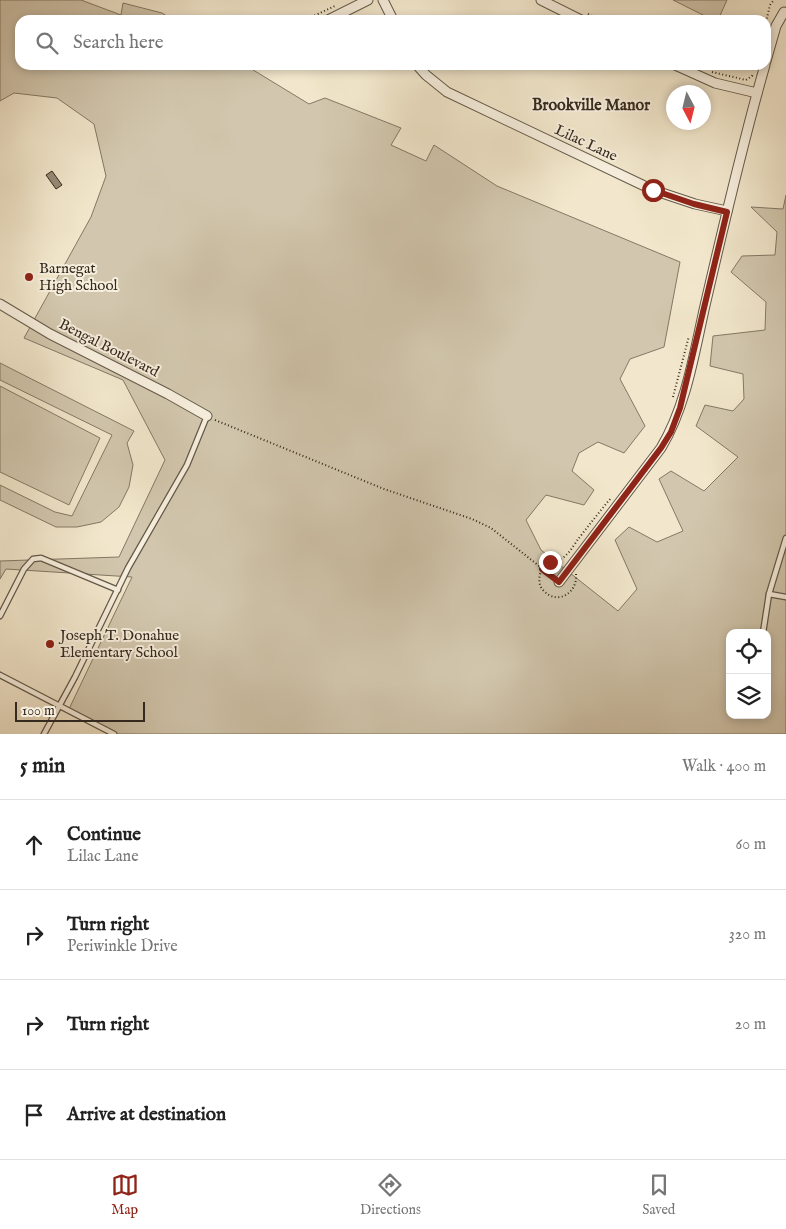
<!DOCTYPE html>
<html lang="en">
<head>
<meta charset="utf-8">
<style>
	body { margin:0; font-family:"IM FELL English",serif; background:#f2f2f2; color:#222 }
	.controls { position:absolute; right:15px; bottom:15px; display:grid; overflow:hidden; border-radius:10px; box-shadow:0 2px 8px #0003 }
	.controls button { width:45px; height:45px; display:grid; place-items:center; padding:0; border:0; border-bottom:1px solid #e0e0e0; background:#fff; color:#222; font:25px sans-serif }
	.compass { position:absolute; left:666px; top:85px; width:45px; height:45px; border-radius:50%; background:#fff; box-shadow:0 2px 8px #0003; rotate:173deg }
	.scale { position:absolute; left:15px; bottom:12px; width:130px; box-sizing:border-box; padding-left:5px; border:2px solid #352a1d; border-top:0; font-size:14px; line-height:18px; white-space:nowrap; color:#352a1d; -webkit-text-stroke:4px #f7efde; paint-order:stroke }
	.stop { position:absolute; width:15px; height:15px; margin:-11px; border:4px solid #8f2418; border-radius:50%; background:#fff }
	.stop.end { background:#8f2418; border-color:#fff; box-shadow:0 1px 5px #0008 }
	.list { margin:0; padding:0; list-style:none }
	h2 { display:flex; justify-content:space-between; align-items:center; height:65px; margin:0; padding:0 20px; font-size:21px }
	h2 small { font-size:16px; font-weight:400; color:#767676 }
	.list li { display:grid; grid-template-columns:32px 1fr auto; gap:15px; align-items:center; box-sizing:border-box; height:90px; padding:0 20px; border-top:1px solid #e0e0e0 }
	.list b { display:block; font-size:19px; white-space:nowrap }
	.list p { margin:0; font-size:16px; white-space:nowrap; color:#767676 }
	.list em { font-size:16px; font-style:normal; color:#767676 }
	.icon { flex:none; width:28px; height:28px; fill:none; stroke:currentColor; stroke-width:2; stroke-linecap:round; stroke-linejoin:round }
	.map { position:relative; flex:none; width:786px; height:734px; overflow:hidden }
	.search { position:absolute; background:#fff; box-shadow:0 2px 8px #0003; left:15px; right:15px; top:15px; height:55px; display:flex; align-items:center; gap:12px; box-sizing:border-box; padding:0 18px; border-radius:15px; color:#767676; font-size:19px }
	.sheet { height:425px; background:#fff }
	nav { display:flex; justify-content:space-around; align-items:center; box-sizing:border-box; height:70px; border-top:1px solid #e0e0e0; background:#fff; font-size:14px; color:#767676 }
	nav a { display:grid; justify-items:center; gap:2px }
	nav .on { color:#8f2418 }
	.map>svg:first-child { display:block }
	.green { fill:#d2c7ae; stroke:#847866; fill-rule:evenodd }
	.building { fill:#978c78; stroke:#352a1d }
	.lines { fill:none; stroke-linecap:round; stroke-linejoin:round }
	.lane-casing { stroke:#645949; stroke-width:7 }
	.street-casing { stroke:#645949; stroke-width:11 }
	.path { stroke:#352a1d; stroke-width:2; stroke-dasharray:1 2.5; stroke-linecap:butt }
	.lane { stroke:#f7efde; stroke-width:4.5 }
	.street { stroke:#f7efde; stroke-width:9 }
	.route { stroke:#8f2418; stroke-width:6 }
	.poi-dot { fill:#8f2418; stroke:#f7efde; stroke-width:2 }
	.labels { text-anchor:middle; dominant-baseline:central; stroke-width:4; stroke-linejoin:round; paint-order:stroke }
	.street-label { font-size:15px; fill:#352a1d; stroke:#f7efde }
	.poi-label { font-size:15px; fill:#352a1d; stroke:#f7efde; text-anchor:start }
	.neighbourhood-label { font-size:16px; font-weight:bold; fill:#352a1d; stroke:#f7efde }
</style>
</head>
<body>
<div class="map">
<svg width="786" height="734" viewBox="0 0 786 734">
	<rect width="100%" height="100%" fill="#f2e7cc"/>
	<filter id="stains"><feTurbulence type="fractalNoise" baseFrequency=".004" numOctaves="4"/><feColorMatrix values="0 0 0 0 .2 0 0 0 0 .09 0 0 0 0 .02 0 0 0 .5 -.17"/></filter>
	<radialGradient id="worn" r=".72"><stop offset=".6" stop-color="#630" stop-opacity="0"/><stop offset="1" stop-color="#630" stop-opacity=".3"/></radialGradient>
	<g class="green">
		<path d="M 0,0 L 81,0 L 121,15 L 123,3 L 162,13 L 173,20 L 20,20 L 20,65 L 245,65 L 309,104 L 325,98 L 401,128 L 391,145 L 426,161 L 434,145 L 497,186 L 680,262 L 664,347 L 630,359 L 620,379 L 645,426 L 624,453 L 598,442 L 579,453 L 572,471 L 594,490 L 584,505 L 546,495 L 526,520 L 541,550 L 618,611 L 637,589 L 615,540 L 629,527 L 657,542 L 683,531 L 659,479 L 671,471 L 704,491 L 738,457 L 696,426 L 705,405 L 733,411 L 744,399 L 743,374 L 710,366 L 713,336 L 765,330 L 766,302 L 731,272 L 742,256 L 775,255 L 777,232 L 751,207 L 783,209 L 786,195 L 786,734 L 112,734 L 69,709 L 132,577 L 6,569 L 0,579 L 0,561 L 119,557 L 165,460 L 123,380 L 24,338 L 91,217 L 106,176 L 94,124 L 57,98 L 14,93 L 0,101 ZM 730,633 L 767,633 L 767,715 L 730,715 Z"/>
		<path d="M 673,0 L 727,0 L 718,20 L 713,20 Z"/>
		<path d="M 0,363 L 134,431 L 127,443 L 133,465 L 129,487 L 119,507 L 101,522 L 77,527 L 56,527 L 0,500 L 0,485 L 55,512 L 72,516 L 112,435 L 0,380 Z"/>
		<path d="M 0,386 L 100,438 L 69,505 L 0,472 Z"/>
	</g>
	<path class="building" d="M 52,171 L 62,185 L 56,189 L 46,175 Z"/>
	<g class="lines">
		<g class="lane-casing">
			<g id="lane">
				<path d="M 769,594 L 786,597"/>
				<path d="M 0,616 L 24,569 L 33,559 L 41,558 L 118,590"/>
				<path d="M 763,633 L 769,594 L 786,538"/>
				<path d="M 0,675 L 114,734"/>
				<path d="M 44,734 L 75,677 L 128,568 L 187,465 L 207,416"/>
			</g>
		</g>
		<g class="street-casing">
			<g id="street">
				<path d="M 383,0 L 393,20"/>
				<path d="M 541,0 L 581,20"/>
				<path d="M 328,20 L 368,0"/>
				<path d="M 766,61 L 776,26 L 784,12"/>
				<path d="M 417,65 L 426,75 L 447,92 L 653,190 L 695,204 L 727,211"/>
				<path d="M 675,65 L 715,83 L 757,93"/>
				<path d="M 0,304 L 50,334 L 168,394 L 207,416"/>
				<path d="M 559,582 L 661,448 C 688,403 695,347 707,297 C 725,219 743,142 765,65"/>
			</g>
		</g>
		<g class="path">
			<path d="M 588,14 L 601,20"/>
			<path d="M 305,20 L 335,6"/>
			<path d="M 766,22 L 770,5 L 774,0"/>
			<path d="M 273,65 L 285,69 L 294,65"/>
			<path d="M 712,72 L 746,80 L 752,76 L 753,73"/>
			<path d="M 673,397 L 689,336"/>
			<path d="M 215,420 L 384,489 L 472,519 L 491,528 L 553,577"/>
			<path d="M 576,574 C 578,593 557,606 543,590 C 537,584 539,572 544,565 C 550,559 560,562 565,556 C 571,551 575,543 579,538 C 590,524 600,511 611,498"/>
		</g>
		<use href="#lane" class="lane"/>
		<use href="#street" class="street"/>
	</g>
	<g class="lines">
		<path class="route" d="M 550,562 L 542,569 L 559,582 L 661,448 L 671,432 L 680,408 L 727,212 L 694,204 L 653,190"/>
	</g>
	<g class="poi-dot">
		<circle cx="29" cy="277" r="5"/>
		<circle cx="50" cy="644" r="5"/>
	</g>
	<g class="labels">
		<g class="street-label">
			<text transform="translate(586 143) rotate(25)">Lilac Lane</text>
			<text transform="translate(109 348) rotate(27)">Bengal Boulevard</text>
		</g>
		<g class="poi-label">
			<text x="39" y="268">Barnegat<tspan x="39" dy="17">High School</tspan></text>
			<text x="60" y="635">Joseph T. Donahue<tspan x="60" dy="17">Elementary School</tspan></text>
		</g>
		<g class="neighbourhood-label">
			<text x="591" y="106">Brookville Manor</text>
		</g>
	</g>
	<rect width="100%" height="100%" filter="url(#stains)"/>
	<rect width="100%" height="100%" fill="url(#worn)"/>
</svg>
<div class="controls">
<button><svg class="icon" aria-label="locate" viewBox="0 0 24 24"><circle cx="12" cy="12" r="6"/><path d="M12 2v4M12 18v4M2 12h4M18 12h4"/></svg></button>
<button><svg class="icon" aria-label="layers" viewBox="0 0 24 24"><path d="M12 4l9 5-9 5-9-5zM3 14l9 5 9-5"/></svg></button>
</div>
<svg class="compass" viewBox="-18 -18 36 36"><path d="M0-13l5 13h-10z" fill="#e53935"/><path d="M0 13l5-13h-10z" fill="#767676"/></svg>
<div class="scale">100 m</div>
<div class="stop" style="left:653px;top:190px"></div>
<div class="stop end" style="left:550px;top:562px"></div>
<div class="search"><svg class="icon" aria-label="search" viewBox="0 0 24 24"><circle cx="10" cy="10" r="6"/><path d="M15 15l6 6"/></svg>Search here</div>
</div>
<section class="sheet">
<h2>5 min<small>Walk · 400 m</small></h2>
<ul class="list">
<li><svg class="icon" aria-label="ahead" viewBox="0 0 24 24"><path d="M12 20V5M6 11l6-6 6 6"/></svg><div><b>Continue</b><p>Lilac Lane</p></div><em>60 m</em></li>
<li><svg class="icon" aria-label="right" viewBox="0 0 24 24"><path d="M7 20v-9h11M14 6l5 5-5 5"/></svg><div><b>Turn right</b><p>Periwinkle Drive</p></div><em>320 m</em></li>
<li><svg class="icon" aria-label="right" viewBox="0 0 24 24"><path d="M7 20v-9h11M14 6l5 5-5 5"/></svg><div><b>Turn right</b></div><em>20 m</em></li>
<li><svg class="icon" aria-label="arrive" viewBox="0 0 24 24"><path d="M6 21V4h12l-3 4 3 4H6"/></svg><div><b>Arrive at destination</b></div></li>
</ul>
</section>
<nav>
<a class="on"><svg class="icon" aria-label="map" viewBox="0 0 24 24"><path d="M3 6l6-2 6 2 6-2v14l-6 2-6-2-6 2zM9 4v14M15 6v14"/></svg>Map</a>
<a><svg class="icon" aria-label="directions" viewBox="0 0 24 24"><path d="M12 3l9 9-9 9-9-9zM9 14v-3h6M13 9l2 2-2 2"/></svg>Directions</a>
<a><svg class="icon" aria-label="saved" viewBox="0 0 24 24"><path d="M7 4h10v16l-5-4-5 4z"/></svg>Saved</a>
</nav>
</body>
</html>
